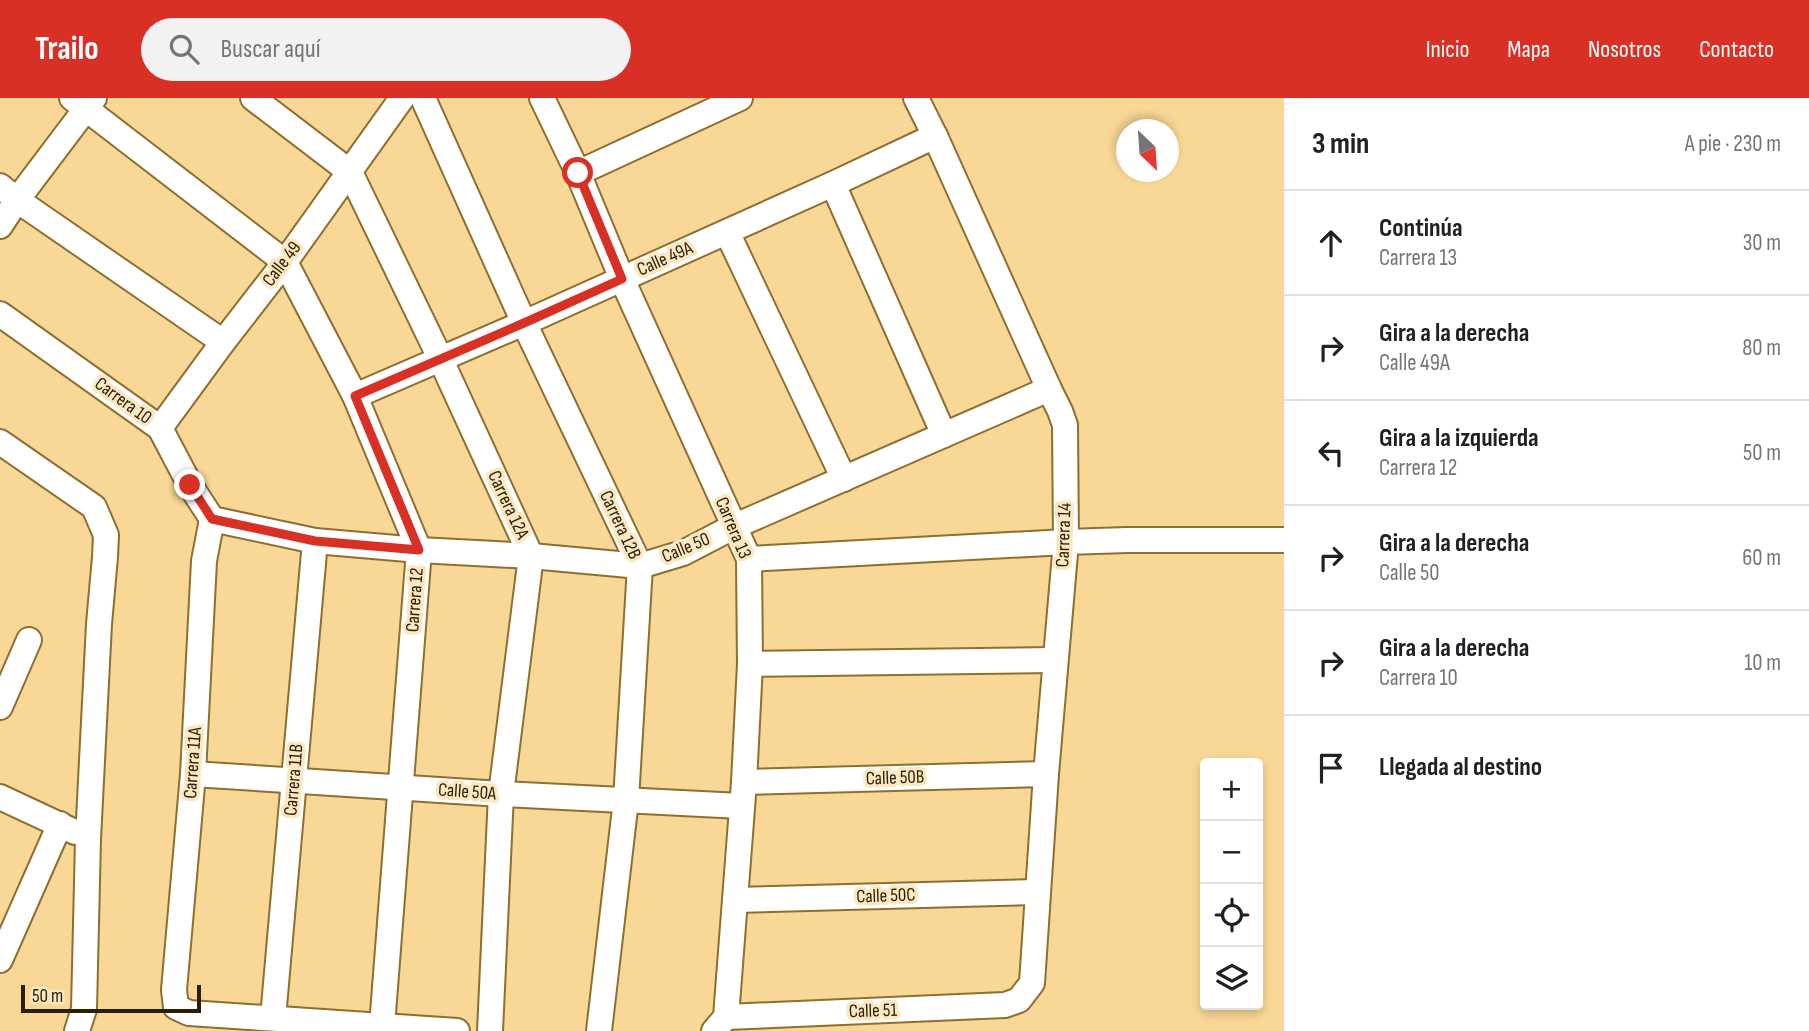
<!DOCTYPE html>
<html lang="es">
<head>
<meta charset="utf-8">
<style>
	body { margin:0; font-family:"Sofia Sans Condensed",sans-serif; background:#f2f2f2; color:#202124 }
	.controls { position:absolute; right:21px; bottom:21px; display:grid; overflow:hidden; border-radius:7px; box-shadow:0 4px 10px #0003 }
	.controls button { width:63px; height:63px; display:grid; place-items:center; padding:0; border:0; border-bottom:2px solid #e0e0e0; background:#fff; color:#202124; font:35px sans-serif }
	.compass { position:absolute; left:1116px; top:21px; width:63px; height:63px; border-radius:50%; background:#fff; box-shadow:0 4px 10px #0003; rotate:155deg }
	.scale { position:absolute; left:21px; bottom:18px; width:180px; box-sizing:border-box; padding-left:7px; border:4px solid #2a1e03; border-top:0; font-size:19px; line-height:24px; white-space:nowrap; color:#2a1e03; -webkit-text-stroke:5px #fbe7c1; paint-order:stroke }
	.stop { position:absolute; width:21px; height:21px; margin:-16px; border:5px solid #d93025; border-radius:50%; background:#fff }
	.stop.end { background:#d93025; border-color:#fff; box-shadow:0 2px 7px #0008 }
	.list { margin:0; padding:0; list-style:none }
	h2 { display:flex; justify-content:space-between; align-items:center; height:91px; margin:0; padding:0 28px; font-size:30px }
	h2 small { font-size:23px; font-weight:400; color:#757577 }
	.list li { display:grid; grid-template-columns:46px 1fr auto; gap:21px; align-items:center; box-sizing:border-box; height:105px; padding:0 28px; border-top:2px solid #e0e0e0 }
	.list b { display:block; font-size:26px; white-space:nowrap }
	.list p { margin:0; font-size:23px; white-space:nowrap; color:#757577 }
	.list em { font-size:23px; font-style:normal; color:#757577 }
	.icon { flex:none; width:38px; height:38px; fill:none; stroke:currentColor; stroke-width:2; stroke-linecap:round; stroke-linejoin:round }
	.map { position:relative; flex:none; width:1284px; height:933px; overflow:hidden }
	header { display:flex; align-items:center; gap:42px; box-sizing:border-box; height:98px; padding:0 35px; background:#d93025; color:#fff }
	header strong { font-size:33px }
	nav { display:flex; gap:38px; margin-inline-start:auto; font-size:24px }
	.search { width:490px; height:63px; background:#f2f2f2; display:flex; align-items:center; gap:18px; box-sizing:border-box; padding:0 24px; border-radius:38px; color:#757577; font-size:26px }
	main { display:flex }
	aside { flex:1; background:#fff }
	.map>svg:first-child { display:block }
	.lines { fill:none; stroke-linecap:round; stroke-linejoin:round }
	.minor-casing { stroke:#8e6f2f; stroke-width:28 }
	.minor { stroke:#fff; stroke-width:24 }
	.route { stroke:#d93025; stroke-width:9 }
	.labels { text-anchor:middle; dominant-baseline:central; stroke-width:7; stroke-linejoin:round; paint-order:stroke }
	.street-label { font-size:19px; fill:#2a1e03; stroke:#fbe7c1 }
</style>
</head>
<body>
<header>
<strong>Trailo</strong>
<div class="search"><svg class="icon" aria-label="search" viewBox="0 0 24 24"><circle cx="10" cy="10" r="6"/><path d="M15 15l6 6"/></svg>Buscar aquí</div>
<nav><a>Inicio</a><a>Mapa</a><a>Nosotros</a><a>Contacto</a></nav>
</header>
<main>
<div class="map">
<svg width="1284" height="933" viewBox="0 0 1284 933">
	<rect width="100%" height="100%" fill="#f9d796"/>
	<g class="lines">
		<g class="minor-casing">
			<g id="minor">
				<path d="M 72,0 L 285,164 L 355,298 L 419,452 L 382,928"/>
				<path d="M 253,0 L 350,74 L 440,260 L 531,458 L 501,696 L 490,933"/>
				<path d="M 423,0 L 524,225 L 640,468 L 626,702 L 599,933"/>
				<path d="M 542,0 L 578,75 L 622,181 L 749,461 L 750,566 L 744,684 L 726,919 L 714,933"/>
				<path d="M 578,75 L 740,0"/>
				<path d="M 833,86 L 944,337"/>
				<path d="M 0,88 L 17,102 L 223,244"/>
				<path d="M 0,128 L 17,102 L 94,0"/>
				<path d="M 727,134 L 844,381"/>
				<path d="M 0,216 L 160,330 L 190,387 L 212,421"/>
				<path d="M 355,298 L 524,225 L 833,86 L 935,38"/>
				<path d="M 160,330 L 223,244 L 285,164 L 402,0"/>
				<path d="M 0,344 L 94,409 L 106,437 L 105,459 L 99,526 L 88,741 L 84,911 L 77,933"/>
				<path d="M 212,421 L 315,443 L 419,452 L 531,458 L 640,468 L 683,455 L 733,429 L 1049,291"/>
				<path d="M 212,421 L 204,463 L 193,676 L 174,892 L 176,909 L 189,915 L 457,933"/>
				<path d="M 749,461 L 1066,444 L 1127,442 L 1284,442"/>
				<path d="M 750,566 L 1055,562"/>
				<path d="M 0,609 L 29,542"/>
				<path d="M 193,676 L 501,696 L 741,708"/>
				<path d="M 744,684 L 1046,676"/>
				<path d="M 0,699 L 75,734"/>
				<path d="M 735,802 L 1037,794"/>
				<path d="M 0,862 L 60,726"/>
				<path d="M 726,919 L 1005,907 L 1019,902 L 1032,885 L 1046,676 L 1066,444 L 1065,327 L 1060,313 L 1049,291 L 935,38 L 916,0"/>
				<path d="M 273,920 L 315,443"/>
			</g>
		</g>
		<use href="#minor" class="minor"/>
	</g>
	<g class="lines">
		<path class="route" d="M 190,387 L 212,421 L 315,443 L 419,452 L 355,298 L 524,225 L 622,181 L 578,75"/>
	</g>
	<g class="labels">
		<g class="street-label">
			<text transform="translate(665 161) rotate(-24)">Calle 49A</text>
			<text transform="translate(282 166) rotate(-53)">Calle 49</text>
			<text transform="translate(123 303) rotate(36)">Carrera 10</text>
			<text transform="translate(508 407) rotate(65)">Carrera 12A</text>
			<text transform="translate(620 427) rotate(65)">Carrera 12B</text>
			<text transform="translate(733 430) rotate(67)">Carrera 13</text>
			<text transform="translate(1064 437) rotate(-88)">Carrera 14</text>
			<text transform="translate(686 450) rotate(-23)">Calle 50</text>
			<text transform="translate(415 502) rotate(-86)">Carrera 12</text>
			<text transform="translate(193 665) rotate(-86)">Carrera 11A</text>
			<text transform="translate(895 680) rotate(-2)">Calle 50B</text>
			<text transform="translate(294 682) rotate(-85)">Carrera 11B</text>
			<text transform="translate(467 694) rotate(4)">Calle 50A</text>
			<text transform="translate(886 798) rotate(-2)">Calle 50C</text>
			<text transform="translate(873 913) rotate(-2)">Calle 51</text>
		</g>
	</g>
</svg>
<div class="controls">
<button>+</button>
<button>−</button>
<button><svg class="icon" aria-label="locate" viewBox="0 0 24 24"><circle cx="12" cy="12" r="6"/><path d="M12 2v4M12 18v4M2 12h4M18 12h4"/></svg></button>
<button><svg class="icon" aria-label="layers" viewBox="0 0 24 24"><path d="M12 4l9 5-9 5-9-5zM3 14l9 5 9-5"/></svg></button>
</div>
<svg class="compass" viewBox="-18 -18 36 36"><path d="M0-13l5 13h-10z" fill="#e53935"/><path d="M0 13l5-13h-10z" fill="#757577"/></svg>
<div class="scale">50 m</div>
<div class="stop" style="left:578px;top:75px"></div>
<div class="stop end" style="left:190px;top:387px"></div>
</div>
<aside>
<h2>3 min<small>A pie · 230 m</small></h2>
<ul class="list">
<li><svg class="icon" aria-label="ahead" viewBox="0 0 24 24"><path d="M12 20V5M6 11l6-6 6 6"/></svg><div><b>Continúa</b><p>Carrera 13</p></div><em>30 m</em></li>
<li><svg class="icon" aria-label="right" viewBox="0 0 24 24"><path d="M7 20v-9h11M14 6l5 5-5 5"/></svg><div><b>Gira a la derecha</b><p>Calle 49A</p></div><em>80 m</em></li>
<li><svg class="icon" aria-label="left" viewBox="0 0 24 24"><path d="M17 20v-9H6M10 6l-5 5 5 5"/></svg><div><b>Gira a la izquierda</b><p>Carrera 12</p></div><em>50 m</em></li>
<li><svg class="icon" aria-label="right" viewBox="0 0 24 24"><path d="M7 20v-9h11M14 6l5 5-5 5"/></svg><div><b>Gira a la derecha</b><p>Calle 50</p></div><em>60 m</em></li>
<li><svg class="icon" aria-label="right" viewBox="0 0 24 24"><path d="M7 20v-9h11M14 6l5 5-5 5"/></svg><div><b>Gira a la derecha</b><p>Carrera 10</p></div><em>10 m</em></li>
<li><svg class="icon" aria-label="arrive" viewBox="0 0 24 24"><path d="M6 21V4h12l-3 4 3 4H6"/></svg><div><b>Llegada al destino</b></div></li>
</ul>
</aside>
</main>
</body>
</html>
